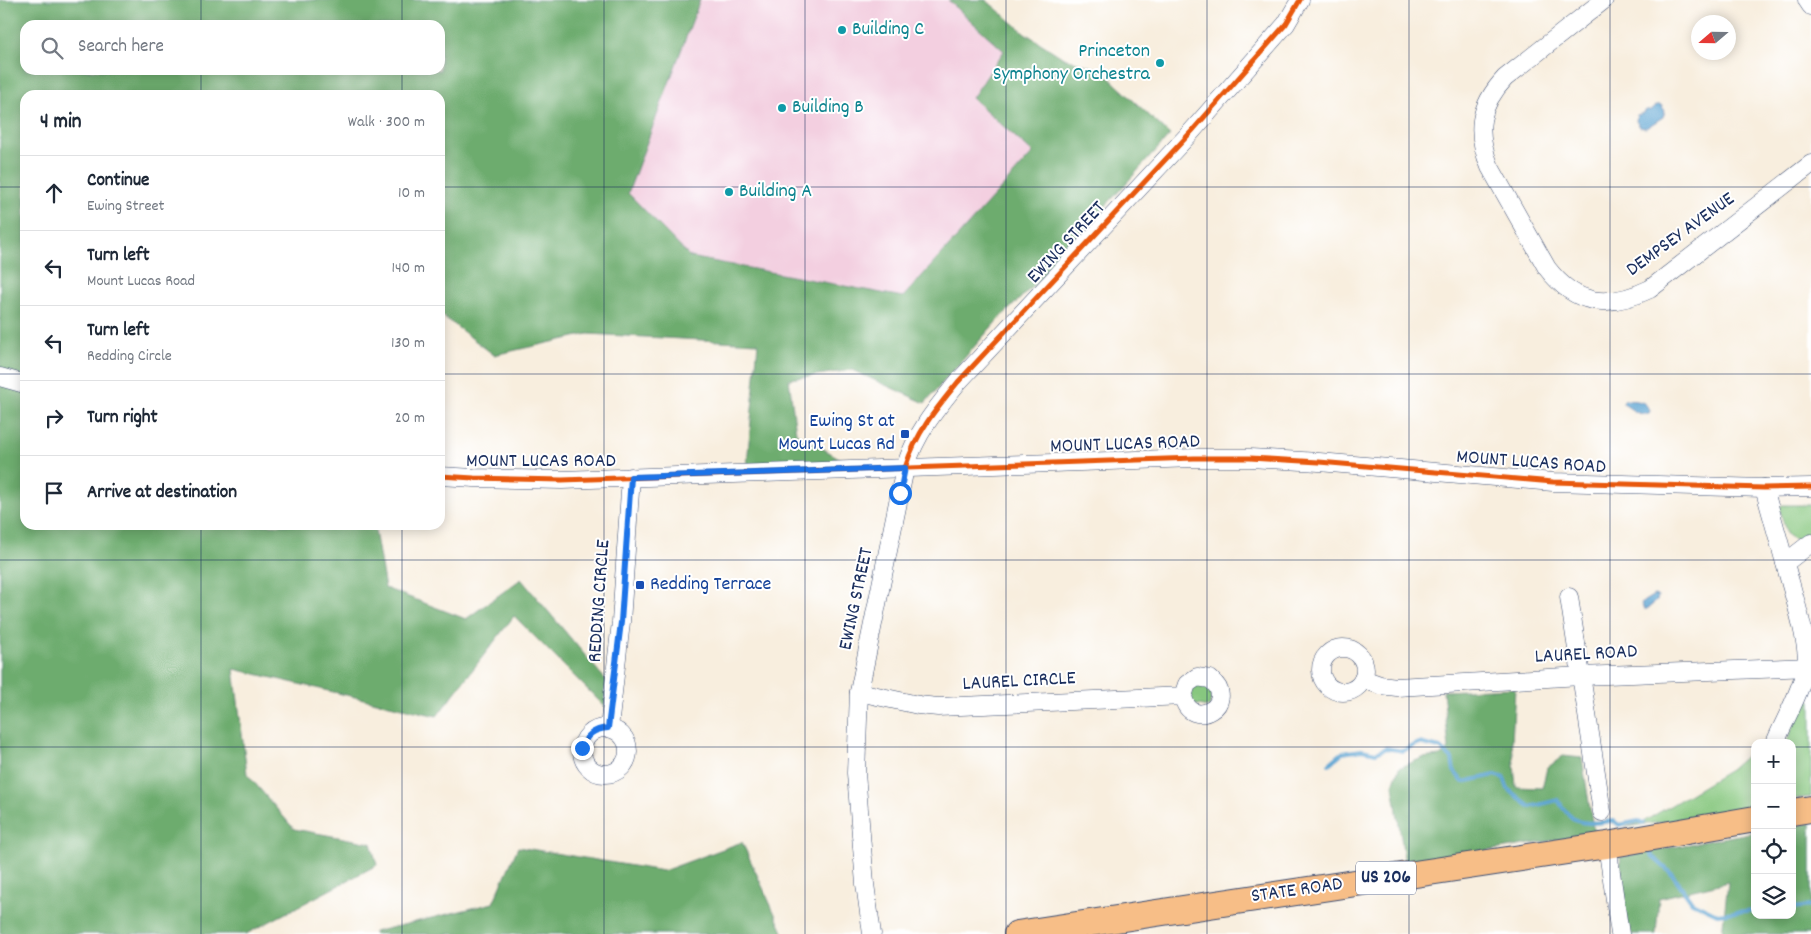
<!DOCTYPE html>
<html lang="en">
<head>
<meta charset="utf-8">
<style>
	body { margin:0; font-family:Dekko,sans-serif; background:#f2f2f3; color:#1f2937 }
	.controls { position:absolute; right:15px; bottom:15px; display:grid; overflow:hidden; border-radius:10px; box-shadow:0 2px 12px #0003 }
	.controls button { width:45px; height:45px; display:grid; place-items:center; padding:0; border:0; border-bottom:1px solid #e0e1e3; background:#fff; color:#1f2937; font:25px sans-serif }
	.compass { position:absolute; left:1691px; top:15px; width:45px; height:45px; border-radius:50%; background:#fff; box-shadow:0 2px 12px #0003; rotate:250deg }
	.stop { position:absolute; width:15px; height:15px; margin:-11px; border:4px solid #1a73e8; border-radius:50%; background:#fff }
	.stop.end { background:#1a73e8; border-color:#fff; box-shadow:0 1px 5px #0008 }
	.list { margin:0; padding:0; list-style:none }
	h2 { display:flex; justify-content:space-between; align-items:center; height:65px; margin:0; padding:0 20px; font-size:21px }
	h2 small { font-size:16px; font-weight:400; color:#747a83 }
	.list li { display:grid; grid-template-columns:32px 1fr auto; gap:15px; align-items:center; box-sizing:border-box; height:75px; padding:0 20px; border-top:1px solid #e0e1e3 }
	.list b { display:block; font-size:19px; white-space:nowrap }
	.list p { margin:0; font-size:16px; white-space:nowrap; color:#747a83 }
	.list em { font-size:16px; font-style:normal; color:#747a83 }
	.icon { flex:none; width:28px; height:28px; fill:none; stroke:currentColor; stroke-width:2; stroke-linecap:round; stroke-linejoin:round }
	.map { position:relative; flex:none; width:1811px; height:934px; overflow:hidden }
	.search { position:absolute; background:#fff; box-shadow:0 2px 12px #0003; left:20px; top:20px; width:425px; height:55px; display:flex; align-items:center; gap:12px; box-sizing:border-box; padding:0 18px; border-radius:15px; color:#747a83; font-size:19px }
	.panel { position:absolute; background:#fff; box-shadow:0 2px 12px #0003; left:20px; top:90px; width:425px; height:440px; border-radius:15px }
	.map>svg:first-child { display:block }
	.built { fill:#f3cfe0 }
	.green { fill:#87c77f; stroke:#517b6e }
	.forest { fill:#6dac6e; stroke:#446e66; fill-rule:evenodd }
	.water { fill:#59a2d0; stroke:#3a6897 }
	.lines { fill:none; stroke-linecap:round; stroke-linejoin:round }
	.stream { stroke:#59a2d0; stroke-width:4 }
	.minor-casing { stroke:#3c4c71; stroke-width:19 }
	.highway-casing { stroke:#3c4c71; stroke-width:28 }
	.minor { stroke:#fff; stroke-width:18 }
	.highway { stroke:#f7be87; stroke-width:26 }
	.cycleway-casing { stroke:#fff; stroke-width:8 }
	.cycleway { stroke:#e8590c; stroke-width:5 }
	.route { stroke:#1a73e8; stroke-width:6 }
	.grid { fill:none; stroke:#1b2f5e; stroke-width:1; stroke-opacity:0.55 }
	.culture-dot { fill:#0f9aa8; stroke:#fff; stroke-width:2 }
	.transit-dot { fill:#1a4fb4; stroke:#fff; stroke-width:2 }
	.labels { text-anchor:middle; dominant-baseline:central; stroke-width:4; stroke-linejoin:round; paint-order:stroke }
	.shield { fill:#fff; stroke:#5f6d8e; stroke-width:1 }
	.shield-label { font-size:19px; font-weight:bold; fill:#1b2f5e }
	.culture-label { font-size:20px; fill:#0d838f; stroke:#fff; text-anchor:start }
	.street-label { font-size:20px; fill:#1b2f5e; stroke:#fff }
	.transit-label { font-size:20px; fill:#164399; stroke:#fff; text-anchor:end }
</style>
</head>
<body>
<div class="map">
<svg width="1811" height="934" viewBox="0 0 1811 934">
	<rect width="100%" height="100%" fill="#fff"/>
	<filter id="ink" filterUnits="userSpaceOnUse"><feTurbulence type="fractalNoise" baseFrequency=".02" numOctaves="2"/><feDisplacementMap in="SourceGraphic" scale="10" xChannelSelector="R" yChannelSelector="G"/><feConvolveMatrix kernelMatrix="1 2 1 2 8 2 1 2 1" color-interpolation-filters="sRGB"/></filter>
	<filter id="wash" filterUnits="userSpaceOnUse"><feTurbulence type="fractalNoise" baseFrequency=".0096" numOctaves="4" result="noise"/><feDisplacementMap in="SourceGraphic" scale="20" xChannelSelector="R" yChannelSelector="G"/><feGaussianBlur stdDeviation="1.12" result="paint"/><feColorMatrix in="noise" values="0 0 0 0 0 0 0 0 0 0 0 0 0 0 0 0 0 1.4 0 .05"/><feComposite in="paint" operator="in"/></filter>
	<g filter="url(#wash)">
		<rect width="100%" height="100%" fill="#f8eede"/>
		<path class="built" d="M 700,0 L 948,0 L 1004,51 L 972,98 L 1033,153 L 903,297 L 690,257 L 628,193 Z"/>
		<g class="green">
			<path d="M 1783,505 L 1811,505 L 1811,531 C 1802,538 1797,543 1787,535 L 1779,507 Z"/>
			<path d="M 1201,684 L 1213,690 L 1209,707 L 1192,704 L 1191,689 Z"/>
			<path d="M 1806,698 L 1811,701 L 1811,797 L 1792,799 L 1792,743 L 1786,743 Z"/>
			<path d="M 1755,748 L 1754,805 L 1748,809 L 1626,827 L 1643,822 L 1730,770 Z"/>
		</g>
		<g class="forest">
			<path d="M 0,0 L 700,0 L 628,193 L 690,257 L 903,297 L 1033,153 L 972,98 L 1004,51 L 948,0 L 986,0 L 1025,33 L 1062,57 L 1101,70 L 1170,135 L 1032,287 L 996,322 L 925,403 L 852,370 L 789,379 L 796,433 L 846,462 L 747,464 L 758,343 L 588,334 L 494,355 L 440,314 L 440,95 L 25,95 L 25,525 L 374,525 L 385,588 L 466,619 L 521,579 L 610,685 L 608,710 L 514,616 L 437,716 L 234,669 L 247,774 L 294,829 L 371,843 L 377,865 L 246,934 L 0,934 ZM 25,25 L 440,25 L 440,70 L 25,70 Z"/>
			<path d="M 1515,688 L 1512,742 L 1516,787 L 1542,788 L 1547,768 L 1563,756 L 1582,758 L 1594,834 L 1405,864 L 1393,785 L 1399,768 L 1422,758 L 1440,756 L 1449,749 L 1443,691 Z"/>
			<path d="M 1811,823 L 1811,934 L 1722,934 L 1728,882 L 1659,898 L 1656,934 L 1628,934 L 1620,857 L 1755,832 L 1755,915 L 1792,915 L 1792,826 Z"/>
			<path d="M 742,842 L 784,934 L 374,934 L 374,932 L 493,903 L 518,847 L 663,871 Z"/>
		</g>
		<g class="water">
			<path d="M 1657,105 L 1661,105 L 1665,111 L 1663,117 L 1646,128 L 1640,127 L 1636,121 L 1637,115 L 1644,113 L 1646,110 L 1651,110 Z"/>
			<path d="M 1624,400 C 1635,401 1645,399 1650,411 L 1649,413 C 1639,417 1632,409 1623,404 Z"/>
			<path d="M 1654,595 L 1658,596 L 1657,601 L 1647,609 L 1644,609 L 1641,603 Z"/>
		</g>
		<g class="lines">
			<g class="stream">
				<path d="M 1329,764 L 1342,753 L 1362,750 L 1376,753 L 1386,748 L 1403,751 L 1419,743 L 1440,748 L 1452,759 L 1454,771 L 1463,782 L 1495,775 L 1504,778 L 1508,789 L 1530,807 L 1558,800 C 1574,829 1586,823 1614,821 L 1619,825 L 1639,821 L 1643,823"/>
				<path d="M 1648,848 L 1652,856 L 1673,875 L 1692,902 L 1717,914 L 1755,910"/>
				<path d="M 1792,908 L 1811,906"/>
			</g>
		</g>
	</g>
	<g filter="url(#ink)">
		<g class="lines">
			<g class="minor-casing">
				<g id="minor">
					<path d="M 1604,0 L 1505,78 C 1479,106 1475,131 1490,167 L 1547,268 C 1576,306 1608,309 1650,289 L 1811,164"/>
					<path d="M 1807,0 L 1811,6"/>
					<path d="M 0,377 L 25,384"/>
					<path d="M 440,476 L 474,478 L 562,480 L 1194,458 L 1250,458 L 1319,462 L 1553,482 L 1764,488 L 1811,487"/>
					<path d="M 1764,488 L 1785,563"/>
					<path d="M 1569,597 L 1602,812"/>
					<circle cx="1343" cy="670" r="22"/>
					<path d="M 1363,679 L 1380,685 L 1397,687 L 1581,676 L 1811,667"/>
					<path d="M 859,692 L 918,705 L 938,707 L 1183,696 C 1190,733 1241,703 1210,679 L 1197,677 L 1187,684 L 1183,696"/>
					<path d="M 609,728 L 621,622 L 631,477"/>
					<circle cx="605" cy="751" r="23"/>
					<path d="M 1775,743 C 1785,719 1800,694 1806,668 C 1811,646 1791,588 1785,563 L 1811,543"/>
					<path d="M 1607,845 L 1620,934"/>
					<path d="M 872,934 L 865,884 L 856,773 L 859,692 L 905,468 C 916,433 935,410 958,382 L 1192,131 L 1286,24 L 1300,0"/>
				</g>
			</g>
			<g class="highway-casing">
				<g id="highway">
					<path d="M 1792,812 L 1811,809"/>
					<path d="M 1017,934 L 1607,845 L 1755,819"/>
				</g>
			</g>
			<use href="#minor" class="minor"/>
			<use href="#highway" class="highway"/>
			<g class="cycleway-casing">
				<g id="cycleway">
					<path d="M 905,468 C 916,433 935,410 958,382 L 1192,131 L 1286,24 L 1300,0"/>
					<path d="M 440,476 L 474,478 L 562,480 L 1194,458 L 1250,458 L 1319,462 L 1553,482 L 1764,488 L 1811,487"/>
				</g>
			</g>
			<use href="#cycleway" class="cycleway"/>
		</g>
	</g>
	<g class="lines" filter="url(#ink)">
		<path class="route" d="M 582,748 C 586,734 595,729 608,728 L 621,622 L 631,477 L 905,468 L 900,493"/>
	</g>
	<path class="grid" d="M 201,0 L 201,25M 402,0 L 402,25M 604,0 L 604,934M 805,0 L 805,934M 1006,0 L 1006,934M 1207,0 L 1207,934M 1409,0 L 1409,934M 1610,0 L 1610,934M 201,70 L 201,95M 402,70 L 402,95M 0,187 L 25,187M 440,187 L 1811,187M 0,374 L 25,374M 440,374 L 1811,374M 201,525 L 201,934M 402,525 L 402,934M 0,560 L 1811,560M 0,747 L 1755,747M 1792,747 L 1811,747"/>
	<g class="culture-dot">
		<circle cx="842" cy="30" r="5"/>
		<circle cx="1160" cy="63" r="5"/>
		<circle cx="782" cy="108" r="5"/>
		<circle cx="729" cy="192" r="5"/>
	</g>
	<g class="transit-dot">
		<rect x="900" y="429" width="10" height="10" rx="2.5"/>
		<rect x="635" y="580" width="10" height="10" rx="2.5"/>
	</g>
	<g class="labels">
		<rect class="shield" x="1356" y="861.5" width="60" height="33" rx="4"/>
		<g class="shield-label">
			<text x="1386" y="878">US 206</text>
		</g>
		<g class="culture-label">
			<text x="852" y="30">Building C</text>
			<text x="1150" y="52" text-anchor="end">Princeton<tspan x="1150" dy="23">Symphony Orchestra</tspan></text>
			<text x="792" y="108">Building B</text>
			<text x="739" y="192">Building A</text>
		</g>
		<g class="street-label">
			<text transform="translate(1681 235) rotate(-36)">DEMPSEY AVENUE</text>
			<text transform="translate(1067 243) rotate(-47)">EWING STREET</text>
			<text transform="translate(1125 445) rotate(-2)">MOUNT LUCAS ROAD</text>
			<text x="541" y="462">MOUNT LUCAS ROAD</text>
			<text transform="translate(1531 463) rotate(4)">MOUNT LUCAS ROAD</text>
			<text transform="translate(857 599) rotate(-78)">EWING STREET</text>
			<text transform="translate(600 601) rotate(-86)">REDDING CIRCLE</text>
			<text transform="translate(1586 655) rotate(-3)">LAUREL ROAD</text>
			<text transform="translate(1019 682) rotate(-3)">LAUREL CIRCLE</text>
			<text transform="translate(1297 891) rotate(-8)">STATE ROAD</text>
		</g>
		<g class="transit-label">
			<text x="895" y="422">Ewing St at<tspan x="895" dy="23">Mount Lucas Rd</tspan></text>
			<text x="650" y="585" text-anchor="start">Redding Terrace</text>
		</g>
	</g>
</svg>
<div class="controls">
<button>+</button>
<button>−</button>
<button><svg class="icon" aria-label="locate" viewBox="0 0 24 24"><circle cx="12" cy="12" r="6"/><path d="M12 2v4M12 18v4M2 12h4M18 12h4"/></svg></button>
<button><svg class="icon" aria-label="layers" viewBox="0 0 24 24"><path d="M12 4l9 5-9 5-9-5zM3 14l9 5 9-5"/></svg></button>
</div>
<svg class="compass" viewBox="-18 -18 36 36"><path d="M0-13l5 13h-10z" fill="#e53935"/><path d="M0 13l5-13h-10z" fill="#747a83"/></svg>
<div class="stop" style="left:900px;top:493px"></div>
<div class="stop end" style="left:582px;top:748px"></div>
<div class="search"><svg class="icon" aria-label="search" viewBox="0 0 24 24"><circle cx="10" cy="10" r="6"/><path d="M15 15l6 6"/></svg>Search here</div>
<section class="panel">
<h2>4 min<small>Walk · 300 m</small></h2>
<ul class="list">
<li><svg class="icon" aria-label="ahead" viewBox="0 0 24 24"><path d="M12 20V5M6 11l6-6 6 6"/></svg><div><b>Continue</b><p>Ewing Street</p></div><em>10 m</em></li>
<li><svg class="icon" aria-label="left" viewBox="0 0 24 24"><path d="M17 20v-9H6M10 6l-5 5 5 5"/></svg><div><b>Turn left</b><p>Mount Lucas Road</p></div><em>140 m</em></li>
<li><svg class="icon" aria-label="left" viewBox="0 0 24 24"><path d="M17 20v-9H6M10 6l-5 5 5 5"/></svg><div><b>Turn left</b><p>Redding Circle</p></div><em>130 m</em></li>
<li><svg class="icon" aria-label="right" viewBox="0 0 24 24"><path d="M7 20v-9h11M14 6l5 5-5 5"/></svg><div><b>Turn right</b></div><em>20 m</em></li>
<li><svg class="icon" aria-label="arrive" viewBox="0 0 24 24"><path d="M6 21V4h12l-3 4 3 4H6"/></svg><div><b>Arrive at destination</b></div></li>
</ul>
</section>
</div>
</body>
</html>
